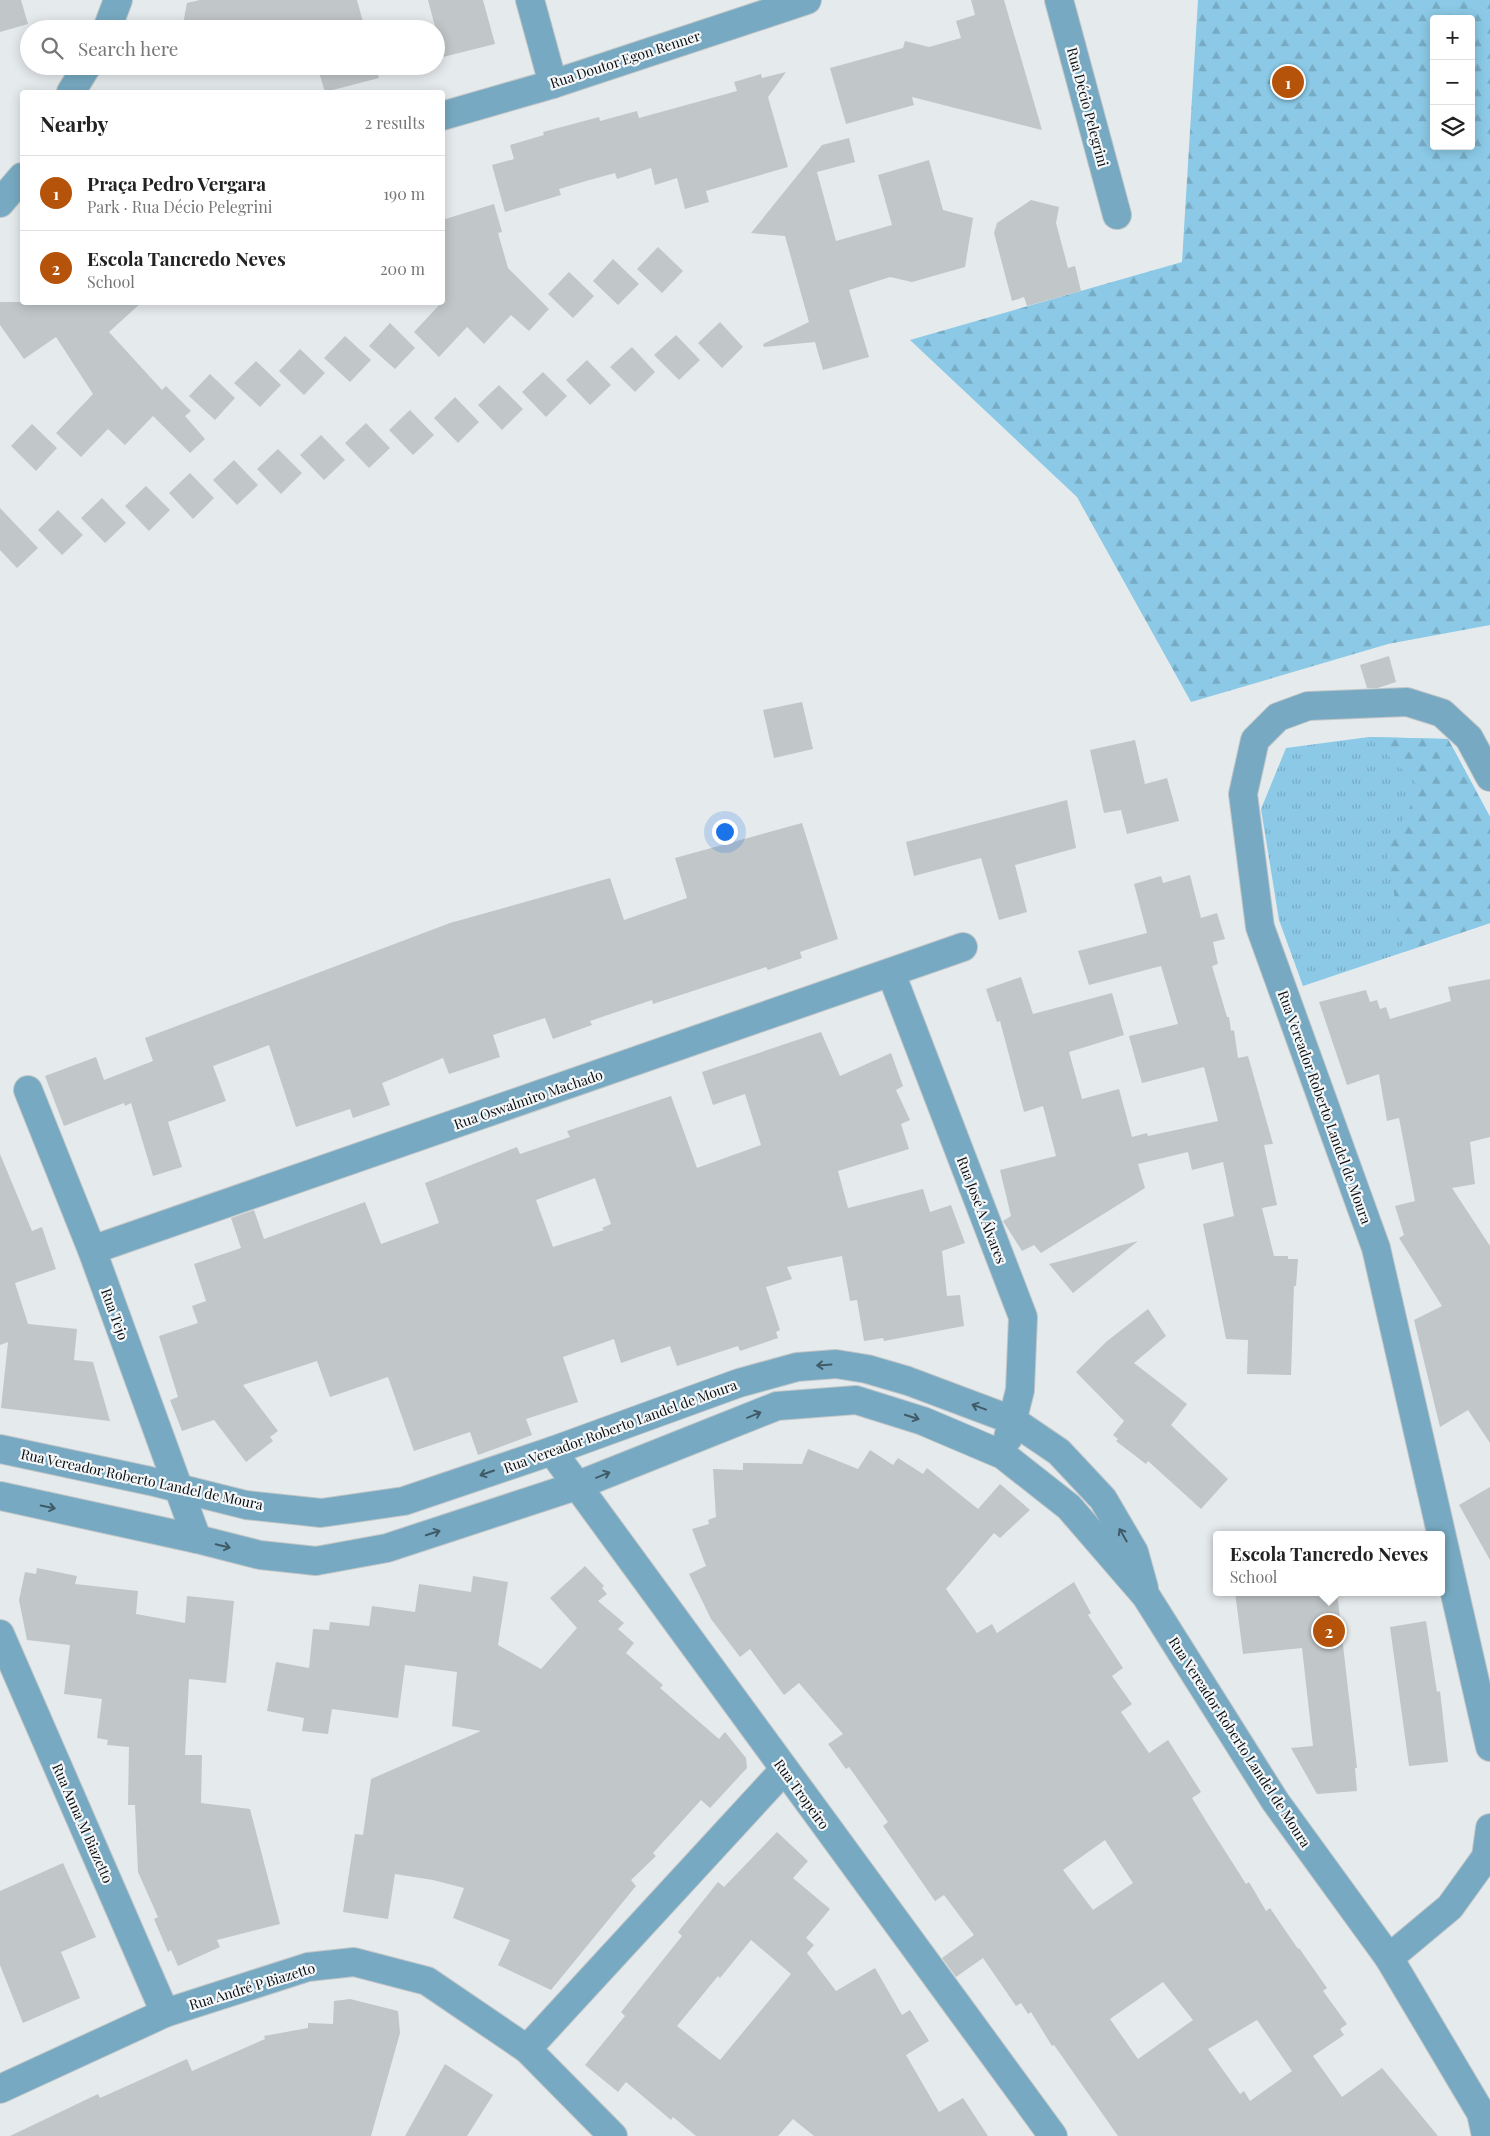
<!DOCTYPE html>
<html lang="en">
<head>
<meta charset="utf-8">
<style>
	body { margin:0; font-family:"Playfair Display",serif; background:#f6f6f6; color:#222 }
	.controls { position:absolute; right:15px; top:15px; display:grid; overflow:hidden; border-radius:5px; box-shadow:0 2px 12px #0003 }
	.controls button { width:45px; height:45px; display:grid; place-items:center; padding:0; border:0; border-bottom:1px solid #e0e0e0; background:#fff; color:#222; font:25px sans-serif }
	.you { position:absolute; left:724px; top:831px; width:18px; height:18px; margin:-12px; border:4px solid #fff; border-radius:50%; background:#1a73e8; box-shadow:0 0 0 8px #1a73e833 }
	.badge { display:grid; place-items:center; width:32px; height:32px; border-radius:50%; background:#b45309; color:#fff; font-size:16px; font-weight:700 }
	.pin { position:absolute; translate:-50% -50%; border:2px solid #fff; box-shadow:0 1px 5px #0006 }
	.popup { position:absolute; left:1213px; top:1531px; width:232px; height:65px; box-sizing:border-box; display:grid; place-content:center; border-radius:5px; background:#fff; filter:drop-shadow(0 1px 4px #0005); font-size:16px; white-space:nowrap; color:#767676 }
	.popup b { font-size:19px; color:#222 }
	.popup::after { content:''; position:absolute; left:50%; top:100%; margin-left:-10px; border:10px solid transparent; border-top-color:#fff }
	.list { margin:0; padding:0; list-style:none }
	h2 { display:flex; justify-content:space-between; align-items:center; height:65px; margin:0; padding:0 20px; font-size:21px }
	h2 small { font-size:16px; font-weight:400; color:#767676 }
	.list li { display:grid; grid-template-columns:32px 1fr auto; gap:15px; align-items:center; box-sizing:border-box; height:75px; padding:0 20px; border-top:1px solid #e0e0e0 }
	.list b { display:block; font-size:19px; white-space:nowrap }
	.list p { margin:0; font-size:16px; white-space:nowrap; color:#767676 }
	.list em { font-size:16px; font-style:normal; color:#767676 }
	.icon { flex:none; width:28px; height:28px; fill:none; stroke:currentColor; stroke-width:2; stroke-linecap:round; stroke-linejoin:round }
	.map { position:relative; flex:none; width:1490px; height:2136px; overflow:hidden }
	.search { position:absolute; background:#fff; box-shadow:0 2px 12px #0003; left:20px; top:20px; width:425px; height:55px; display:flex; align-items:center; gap:12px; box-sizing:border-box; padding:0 18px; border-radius:28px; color:#767676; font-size:19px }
	.panel { position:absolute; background:#fff; box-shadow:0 2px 12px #0003; left:20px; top:90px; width:425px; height:215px; border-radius:5px }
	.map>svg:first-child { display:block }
	.grass { fill:url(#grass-tufts) }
	.forest { fill:url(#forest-firs); fill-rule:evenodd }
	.building { fill:#c1c6c8; fill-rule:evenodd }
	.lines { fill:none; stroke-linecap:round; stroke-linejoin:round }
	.minor-casing { stroke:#c2c6c8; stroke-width:30 }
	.minor { stroke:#77aac2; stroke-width:28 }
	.oneway { stroke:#405b67 }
	.labels { text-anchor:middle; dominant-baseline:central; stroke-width:4.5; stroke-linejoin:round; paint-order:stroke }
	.street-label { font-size:14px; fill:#0a0c0c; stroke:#f3f7fa }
</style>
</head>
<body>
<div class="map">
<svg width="1490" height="2136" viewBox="0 0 1490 2136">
	<defs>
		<pattern id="grass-tufts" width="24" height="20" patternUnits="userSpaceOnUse" patternTransform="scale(1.25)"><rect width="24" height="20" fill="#8bc9e6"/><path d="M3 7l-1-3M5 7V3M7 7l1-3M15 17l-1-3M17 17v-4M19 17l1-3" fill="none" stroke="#77abc4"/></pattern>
		<pattern id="forest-firs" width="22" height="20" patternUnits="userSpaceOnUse" patternTransform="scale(1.25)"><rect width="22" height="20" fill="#8bc9e6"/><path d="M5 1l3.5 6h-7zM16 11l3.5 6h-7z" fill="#77abc4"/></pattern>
	</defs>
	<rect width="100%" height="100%" fill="#e5eaec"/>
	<path class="grass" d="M 1369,737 L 1448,739 L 1490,817 L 1490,923 L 1303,986 L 1279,920 L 1261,809 L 1286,748 Z"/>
	<g class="forest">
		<path d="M 1198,0 L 1490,0 L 1490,625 L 1388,644 L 1191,702 L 1077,497 L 910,340 L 1182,262 ZM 1434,19 L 1471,19 L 1471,146 L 1434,146 Z"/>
		<path d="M 1369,737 L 1448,739 L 1490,817 L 1490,923 L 1404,952 L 1387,852 L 1420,787 Z"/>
	</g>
	<g class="building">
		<path d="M 0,0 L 21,0 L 28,24 L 0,32 Z"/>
		<path d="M 200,0 L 357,0 L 365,29 L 182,29 L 187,3 Z"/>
		<path d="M 428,0 L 483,0 L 495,44 L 443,57 Z"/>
		<path d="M 971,0 L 1004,0 L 1042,130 L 912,97 L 914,105 L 846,124 L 830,68 L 903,48 L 905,41 L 929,47 L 961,38 L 956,21 L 975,15 Z"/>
		<path d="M 317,66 L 375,66 L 379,78 L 325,92 Z"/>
		<path d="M 786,72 L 768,97 L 788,167 L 706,191 L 709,202 L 685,209 L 677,178 L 655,185 L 651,168 L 617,179 L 615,173 L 586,181 L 559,189 L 561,195 L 505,212 L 492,165 L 514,159 L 510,145 L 544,135 L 543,132 L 599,117 L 600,121 L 637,111 L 639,118 L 737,91 L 734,82 L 761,74 L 762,78 Z"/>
		<path d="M 849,138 L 855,162 L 817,172 L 836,241 L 892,225 L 878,175 L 929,160 L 943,210 L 973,218 L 965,267 L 912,282 L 890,277 L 849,290 L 869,357 L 823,370 L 815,342 L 764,347 L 763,344 L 809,322 L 785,236 L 751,233 L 822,145 Z"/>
		<path d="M 1031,200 L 1059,207 L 1056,223 L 1068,268 L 1075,266 L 1081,291 L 1027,306 L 1024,297 L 1012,301 L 994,233 L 997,223 Z"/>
		<path d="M 494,204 L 502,232 L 498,233 L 508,268 L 549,309 L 529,331 L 511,315 L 484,344 L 467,327 L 439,357 L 414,332 L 442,302 L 442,220 Z"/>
		<path d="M 658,247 L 683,271 L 662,293 L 637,269 Z"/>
		<path d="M 613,259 L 639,284 L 618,305 L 593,281 Z"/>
		<path d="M 569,272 L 594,296 L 573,318 L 548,294 Z"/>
		<path d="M 0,302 L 142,302 L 109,332 L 162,390 L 166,386 L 191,411 L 185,416 L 205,439 L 190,453 L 153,416 L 125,445 L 108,429 L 81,457 L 56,433 L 93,394 L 56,337 L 24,359 L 0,325 Z"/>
		<path d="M 720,322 L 743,347 L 722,368 L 698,343 Z"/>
		<path d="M 390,323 L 415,348 L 395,369 L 369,346 Z"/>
		<path d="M 676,335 L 700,360 L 679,380 L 654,355 Z"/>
		<path d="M 345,336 L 371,360 L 350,382 L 324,358 Z"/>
		<path d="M 632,347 L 655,372 L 635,392 L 610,367 Z"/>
		<path d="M 300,349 L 325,373 L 304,395 L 279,371 Z"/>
		<path d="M 587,360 L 611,385 L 590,405 L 566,380 Z"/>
		<path d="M 256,361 L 281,385 L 260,407 L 234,383 Z"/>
		<path d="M 543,372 L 567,396 L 546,417 L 522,392 Z"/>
		<path d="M 210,374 L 235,398 L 215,420 L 189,396 Z"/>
		<path d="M 499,385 L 523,409 L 502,430 L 478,405 Z"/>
		<path d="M 455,397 L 479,422 L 458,443 L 434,418 Z"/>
		<path d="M 410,410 L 434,435 L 413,455 L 389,430 Z"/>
		<path d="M 366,423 L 390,448 L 369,468 L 345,443 Z"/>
		<path d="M 32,424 L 57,448 L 36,471 L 11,446 Z"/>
		<path d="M 321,435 L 345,460 L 324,480 L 300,455 Z"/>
		<path d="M 278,449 L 302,473 L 281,494 L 257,469 Z"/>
		<path d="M 234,460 L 258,485 L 237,505 L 213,480 Z"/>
		<path d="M 190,473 L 214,498 L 193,519 L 169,493 Z"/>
		<path d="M 146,486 L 170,510 L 149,531 L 125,506 Z"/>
		<path d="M 102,498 L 126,523 L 105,543 L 81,518 Z"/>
		<path d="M 0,508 L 38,548 L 17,568 L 0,550 Z"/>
		<path d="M 58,510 L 83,535 L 62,555 L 38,530 Z"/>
		<path d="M 1389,656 L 1396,682 L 1378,688 L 1367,688 L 1360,665 Z"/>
		<path d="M 802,702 L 813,749 L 774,758 L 763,710 Z"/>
		<path d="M 1135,740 L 1145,784 L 1167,778 L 1179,821 L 1127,834 L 1121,810 L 1104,813 L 1090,750 Z"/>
		<path d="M 1067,800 L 1076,848 L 1015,865 L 1027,912 L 999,920 L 981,858 L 914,876 L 906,842 Z"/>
		<path d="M 802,823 L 838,939 L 800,952 L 802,958 L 768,970 L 766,967 L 653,1004 L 652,1000 L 590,1021 L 592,1025 L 553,1039 L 545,1018 L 493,1035 L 500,1057 L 449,1074 L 443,1058 L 382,1083 L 390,1105 L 353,1118 L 350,1109 L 296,1127 L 269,1045 L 213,1066 L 226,1101 L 168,1122 L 182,1167 L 153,1176 L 131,1103 L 125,1106 L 124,1103 L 64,1126 L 45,1076 L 96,1057 L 104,1080 L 153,1061 L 145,1038 L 450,923 L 610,878 L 624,920 L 687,898 L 675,858 Z"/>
		<path d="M 1190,875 L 1201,918 L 1217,913 L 1225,939 L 1213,942 L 1218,964 L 1212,966 L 1227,1017 L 1229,1017 L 1231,1031 L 1234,1030 L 1238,1058 L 1248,1056 L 1273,1144 L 1264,1145 L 1277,1205 L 1262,1208 L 1274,1256 L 1288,1256 L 1288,1259 L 1298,1259 L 1296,1286 L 1294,1286 L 1291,1375 L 1247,1374 L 1248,1340 L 1226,1339 L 1203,1224 L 1234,1216 L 1223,1162 L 1192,1170 L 1188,1152 L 1138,1164 L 1145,1188 L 1041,1253 L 1034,1245 L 1022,1251 L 1003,1221 L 1011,1216 L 1000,1170 L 1056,1156 L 1043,1106 L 1024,1112 L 1000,1021 L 997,1022 L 986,989 L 1021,977 L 1033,1014 L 1112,993 L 1124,1035 L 1069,1052 L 1082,1099 L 1119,1089 L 1132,1137 L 1147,1133 L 1148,1136 L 1218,1121 L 1204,1067 L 1142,1083 L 1129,1036 L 1178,1024 L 1161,966 L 1089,985 L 1078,951 L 1147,933 L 1134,884 L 1161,876 L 1163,883 Z"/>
		<path d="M 1490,979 L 1490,1137 L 1470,1142 L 1475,1184 L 1452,1188 L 1490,1246 L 1490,1443 L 1468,1410 L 1440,1427 L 1414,1320 L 1442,1306 L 1399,1238 L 1404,1235 L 1395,1206 L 1415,1201 L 1399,1118 L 1387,1121 L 1379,1074 L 1347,1085 L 1319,1002 L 1366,990 L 1370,1002 L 1377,1000 L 1380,1009 L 1386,1007 L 1390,1019 L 1451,1001 L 1448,987 Z"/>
		<path d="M 821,1032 L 840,1076 L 891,1053 L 903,1086 L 896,1090 L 910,1120 L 901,1124 L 909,1149 L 838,1171 L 848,1208 L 923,1189 L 930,1212 L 951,1205 L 965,1243 L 942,1251 L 947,1296 L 960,1295 L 964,1326 L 884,1341 L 883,1338 L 864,1341 L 857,1300 L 850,1301 L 842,1256 L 787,1267 L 792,1279 L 766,1287 L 780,1330 L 776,1332 L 778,1338 L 740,1351 L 738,1346 L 677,1366 L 670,1346 L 621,1363 L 614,1339 L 563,1357 L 578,1402 L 526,1419 L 532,1435 L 478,1455 L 470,1432 L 414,1451 L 388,1377 L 330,1397 L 317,1361 L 243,1385 L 278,1431 L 270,1437 L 273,1441 L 246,1462 L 214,1420 L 182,1431 L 170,1400 L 178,1397 L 159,1336 L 198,1323 L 192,1306 L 206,1301 L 194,1264 L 241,1248 L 231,1218 L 254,1210 L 264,1239 L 365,1202 L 381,1244 L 439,1223 L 425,1183 L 517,1147 L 520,1154 L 570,1137 L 567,1131 L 671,1096 L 697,1168 L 761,1145 L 745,1094 L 713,1105 L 702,1072 ZM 595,1178 L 611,1224 L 602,1228 L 604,1230 L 553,1247 L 536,1200 Z"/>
		<path d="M 0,1154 L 32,1231 L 42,1227 L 56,1269 L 15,1283 L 28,1324 L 77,1329 L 74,1360 L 93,1362 L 110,1421 L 1,1408 L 8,1342 L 0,1345 Z"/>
		<path d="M 1138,1241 L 1073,1293 L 1049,1264 Z"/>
		<path d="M 1148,1309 L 1166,1336 L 1134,1363 L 1187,1404 L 1171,1425 L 1228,1479 L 1201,1509 L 1148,1461 L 1146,1464 L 1116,1441 L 1118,1439 L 1113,1435 L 1124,1421 L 1076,1372 L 1106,1342 Z"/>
		<path d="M 808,1449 L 858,1469 L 870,1450 L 893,1465 L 898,1458 L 923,1474 L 927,1468 L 978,1509 L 1000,1484 L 1030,1510 L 1000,1538 L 994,1533 L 946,1589 L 977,1633 L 992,1624 L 997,1633 L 1074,1582 L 1091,1613 L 1088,1615 L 1123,1668 L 1112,1676 L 1132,1704 L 1121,1712 L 1149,1753 L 1168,1740 L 1201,1792 L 1192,1798 L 1206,1821 L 1246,1884 L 1249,1882 L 1266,1911 L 1270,1908 L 1298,1949 L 1299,1948 L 1327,1988 L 1323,1991 L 1347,2024 L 1340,2029 L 1344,2035 L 1313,2056 L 1342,2097 L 1382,2068 L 1438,2136 L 1118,2136 L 1054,2045 L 1052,2046 L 1031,2012 L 1028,2014 L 1021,2003 L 1016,2006 L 983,1958 L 956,1977 L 942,1958 L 974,1935 L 944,1895 L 935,1901 L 883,1826 L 888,1822 L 849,1767 L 846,1769 L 828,1744 L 843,1734 L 799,1683 L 784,1695 L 750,1649 L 740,1657 L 711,1619 L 689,1574 L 706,1566 L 692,1529 L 709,1524 L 708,1520 L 716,1517 L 713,1469 L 743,1470 L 743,1463 L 802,1464 ZM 1105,1840 L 1133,1883 L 1093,1910 L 1063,1870 ZM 1163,1982 L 1193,2020 L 1138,2059 L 1110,2019 ZM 1257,2020 L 1292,2071 L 1250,2101 L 1244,2091 L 1240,2094 L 1208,2049 Z"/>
		<path d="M 1490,1487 L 1490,1560 L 1459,1505 Z"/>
		<path d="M 585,1566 L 604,1586 L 602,1588 L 607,1594 L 598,1601 L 624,1623 L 618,1629 L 634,1643 L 626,1653 L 663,1685 L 660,1688 L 719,1739 L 725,1732 L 746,1758 L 747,1768 L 710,1808 L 701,1800 L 653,1853 L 656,1856 L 631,1880 L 636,1886 L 551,1990 L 498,1965 L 510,1940 L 453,1918 L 464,1888 L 433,1880 L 395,1874 L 388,1919 L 343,1912 L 355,1834 L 363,1835 L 371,1779 L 481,1731 L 452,1726 L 457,1672 L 405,1665 L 398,1718 L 332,1709 L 328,1734 L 302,1731 L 304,1718 L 267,1711 L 276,1662 L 309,1668 L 313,1629 L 329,1630 L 330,1622 L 369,1626 L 372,1606 L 415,1612 L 419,1584 L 471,1592 L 473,1576 L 508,1582 L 498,1645 L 541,1669 L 577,1628 L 550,1598 Z"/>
		<path d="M 37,1568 L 77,1576 L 75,1584 L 138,1591 L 136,1614 L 185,1623 L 187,1596 L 234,1601 L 226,1683 L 189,1679 L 185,1755 L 202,1755 L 201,1803 L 250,1809 L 280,1924 L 217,1940 L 220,1947 L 178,1966 L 171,1950 L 168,1952 L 154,1919 L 158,1917 L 138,1872 L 135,1805 L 128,1805 L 129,1747 L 107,1745 L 108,1740 L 97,1738 L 102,1699 L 64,1694 L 70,1645 L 27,1640 L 19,1600 L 25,1572 L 36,1574 Z"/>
		<path d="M 1235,1592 L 1337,1592 L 1357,1768 L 1355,1768 L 1357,1791 L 1317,1794 L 1291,1748 L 1313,1746 L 1302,1648 L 1243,1654 Z"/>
		<path d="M 1426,1621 L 1437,1692 L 1440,1691 L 1448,1762 L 1409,1766 L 1390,1627 Z"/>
		<path d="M 777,1832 L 808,1861 L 793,1878 L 830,1909 L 806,1938 L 814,1945 L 807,1953 L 836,1991 L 875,1968 L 902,2015 L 910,2010 L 929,2041 L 906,2055 L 939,2112 L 963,2098 L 988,2136 L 814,2136 L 793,2119 L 778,2136 L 696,2136 L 673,2117 L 671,2120 L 626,2082 L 618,2092 L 585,2065 L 625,2016 L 621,2012 L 682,1936 L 678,1932 L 718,1882 L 724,1887 ZM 751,1940 L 791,1974 L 720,2060 L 677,2026 L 718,1976 L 720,1978 Z"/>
		<path d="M 63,1863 L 96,1937 L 61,1952 L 80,1998 L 23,2023 L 0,1965 L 0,1891 Z"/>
		<path d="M 350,1999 L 398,2011 L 400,2033 L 371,2136 L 10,2136 L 98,2094 L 100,2098 L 187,2059 L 192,2071 L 265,2039 L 264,2036 L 308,2028 L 308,2023 L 333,2024 L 334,2001 Z"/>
		<path d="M 445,2064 L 493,2095 L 467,2136 L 405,2136 Z"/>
	</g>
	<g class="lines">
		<g class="minor-casing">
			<g id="minor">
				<path d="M 530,0 L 553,84"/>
				<path d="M 1059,0 L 1117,215"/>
				<path d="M 107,29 L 118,0"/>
				<path d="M 71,92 L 87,66"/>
				<path d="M 442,116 L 553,84 L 807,0"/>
				<path d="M 0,203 L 22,177"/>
				<path d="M 1490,777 L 1469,738 L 1442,713 L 1407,702 L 1308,706 L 1278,717 L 1255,740 L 1243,794 L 1260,927 L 1376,1248 L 1490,1747"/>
				<path d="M 891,973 L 1023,1317 L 1020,1390 L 1008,1438"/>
				<path d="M 28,1090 L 92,1250 L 197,1539"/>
				<path d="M 92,1250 L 963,947"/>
				<path d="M 0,1449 L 150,1481 L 246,1505 L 321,1513 L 404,1501 L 552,1451 L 739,1383 L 797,1367 L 836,1364 L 867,1369 L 908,1381 L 1012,1420 L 1059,1452 L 1103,1499 L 1134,1552 L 1144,1588"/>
				<path d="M 552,1451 L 1053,2136"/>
				<path d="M 0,1496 L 197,1539 L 260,1555 L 316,1561 L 387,1548 L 576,1486 L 777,1406 L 856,1400 L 923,1421 L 1003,1455 L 1069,1507 L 1146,1596 L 1275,1801 L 1389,1958 L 1481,2113 L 1486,2136"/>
				<path d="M 0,1634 L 165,2013"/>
				<path d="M 1389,1958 L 1450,1907 L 1486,1857 L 1490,1828"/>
				<path d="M 527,2049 L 784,1770"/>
				<path d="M 0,2089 L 165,2013 L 308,1967 L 354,1962 L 427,1981 L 527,2049 L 613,2136"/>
			</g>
		</g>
		<use href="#minor" class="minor"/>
	</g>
	<defs><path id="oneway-shaft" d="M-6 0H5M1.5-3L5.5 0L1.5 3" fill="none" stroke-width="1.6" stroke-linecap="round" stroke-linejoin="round" transform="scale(1.25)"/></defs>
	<g class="oneway">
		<use href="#oneway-shaft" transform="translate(824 1365) rotate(176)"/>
		<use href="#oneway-shaft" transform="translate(979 1407) rotate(-160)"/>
		<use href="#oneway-shaft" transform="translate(754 1415) rotate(-22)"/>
		<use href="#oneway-shaft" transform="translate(912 1417) rotate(18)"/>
		<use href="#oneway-shaft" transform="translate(487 1473) rotate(161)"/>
		<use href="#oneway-shaft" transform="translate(603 1475) rotate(-22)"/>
		<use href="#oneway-shaft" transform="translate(48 1507) rotate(12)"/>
		<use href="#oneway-shaft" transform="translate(433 1533) rotate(-18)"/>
		<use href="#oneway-shaft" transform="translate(1123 1535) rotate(-120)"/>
		<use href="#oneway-shaft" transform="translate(223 1546) rotate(14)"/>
	</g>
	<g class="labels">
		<g class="street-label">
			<text transform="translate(625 59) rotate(-18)">Rua Doutor Egon Renner</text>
			<text transform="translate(1088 107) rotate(75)">Rua Décio Pelegrini</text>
			<text transform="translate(528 1099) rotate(-19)">Rua Oswalmiro Machado</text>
			<text transform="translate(1325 1107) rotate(70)">Rua Vereador Roberto Landel de Moura</text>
			<text transform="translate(982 1210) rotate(69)">Rua José A Álvares</text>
			<text transform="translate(115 1314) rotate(70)">Rua Tejo</text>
			<text transform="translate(620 1426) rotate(-20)">Rua Vereador Roberto Landel de Moura</text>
			<text transform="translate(142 1479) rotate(12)">Rua Vereador Roberto Landel de Moura</text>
			<text transform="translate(1240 1742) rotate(57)">Rua Vereador Roberto Landel de Moura</text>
			<text transform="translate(802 1794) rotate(54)">Rua Tropeiro</text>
			<text transform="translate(83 1823) rotate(66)">Rua Anna M Biazetto</text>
			<text transform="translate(252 1986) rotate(-17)">Rua André P Biazetto</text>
		</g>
	</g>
</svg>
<div class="controls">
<button>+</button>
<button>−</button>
<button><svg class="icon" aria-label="layers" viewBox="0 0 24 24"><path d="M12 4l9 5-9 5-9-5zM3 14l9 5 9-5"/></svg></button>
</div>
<div class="you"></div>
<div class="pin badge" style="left:1288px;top:82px">1</div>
<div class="pin badge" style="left:1329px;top:1631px">2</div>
<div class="popup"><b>Escola Tancredo Neves</b>School</div>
<div class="search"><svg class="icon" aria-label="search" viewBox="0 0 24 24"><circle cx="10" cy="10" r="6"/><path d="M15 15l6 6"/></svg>Search here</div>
<section class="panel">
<h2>Nearby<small>2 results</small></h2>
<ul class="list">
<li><span class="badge">1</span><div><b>Praça Pedro Vergara</b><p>Park · Rua Décio Pelegrini</p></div><em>190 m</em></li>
<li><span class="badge">2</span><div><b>Escola Tancredo Neves</b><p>School</p></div><em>200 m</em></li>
</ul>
</section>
</div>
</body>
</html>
